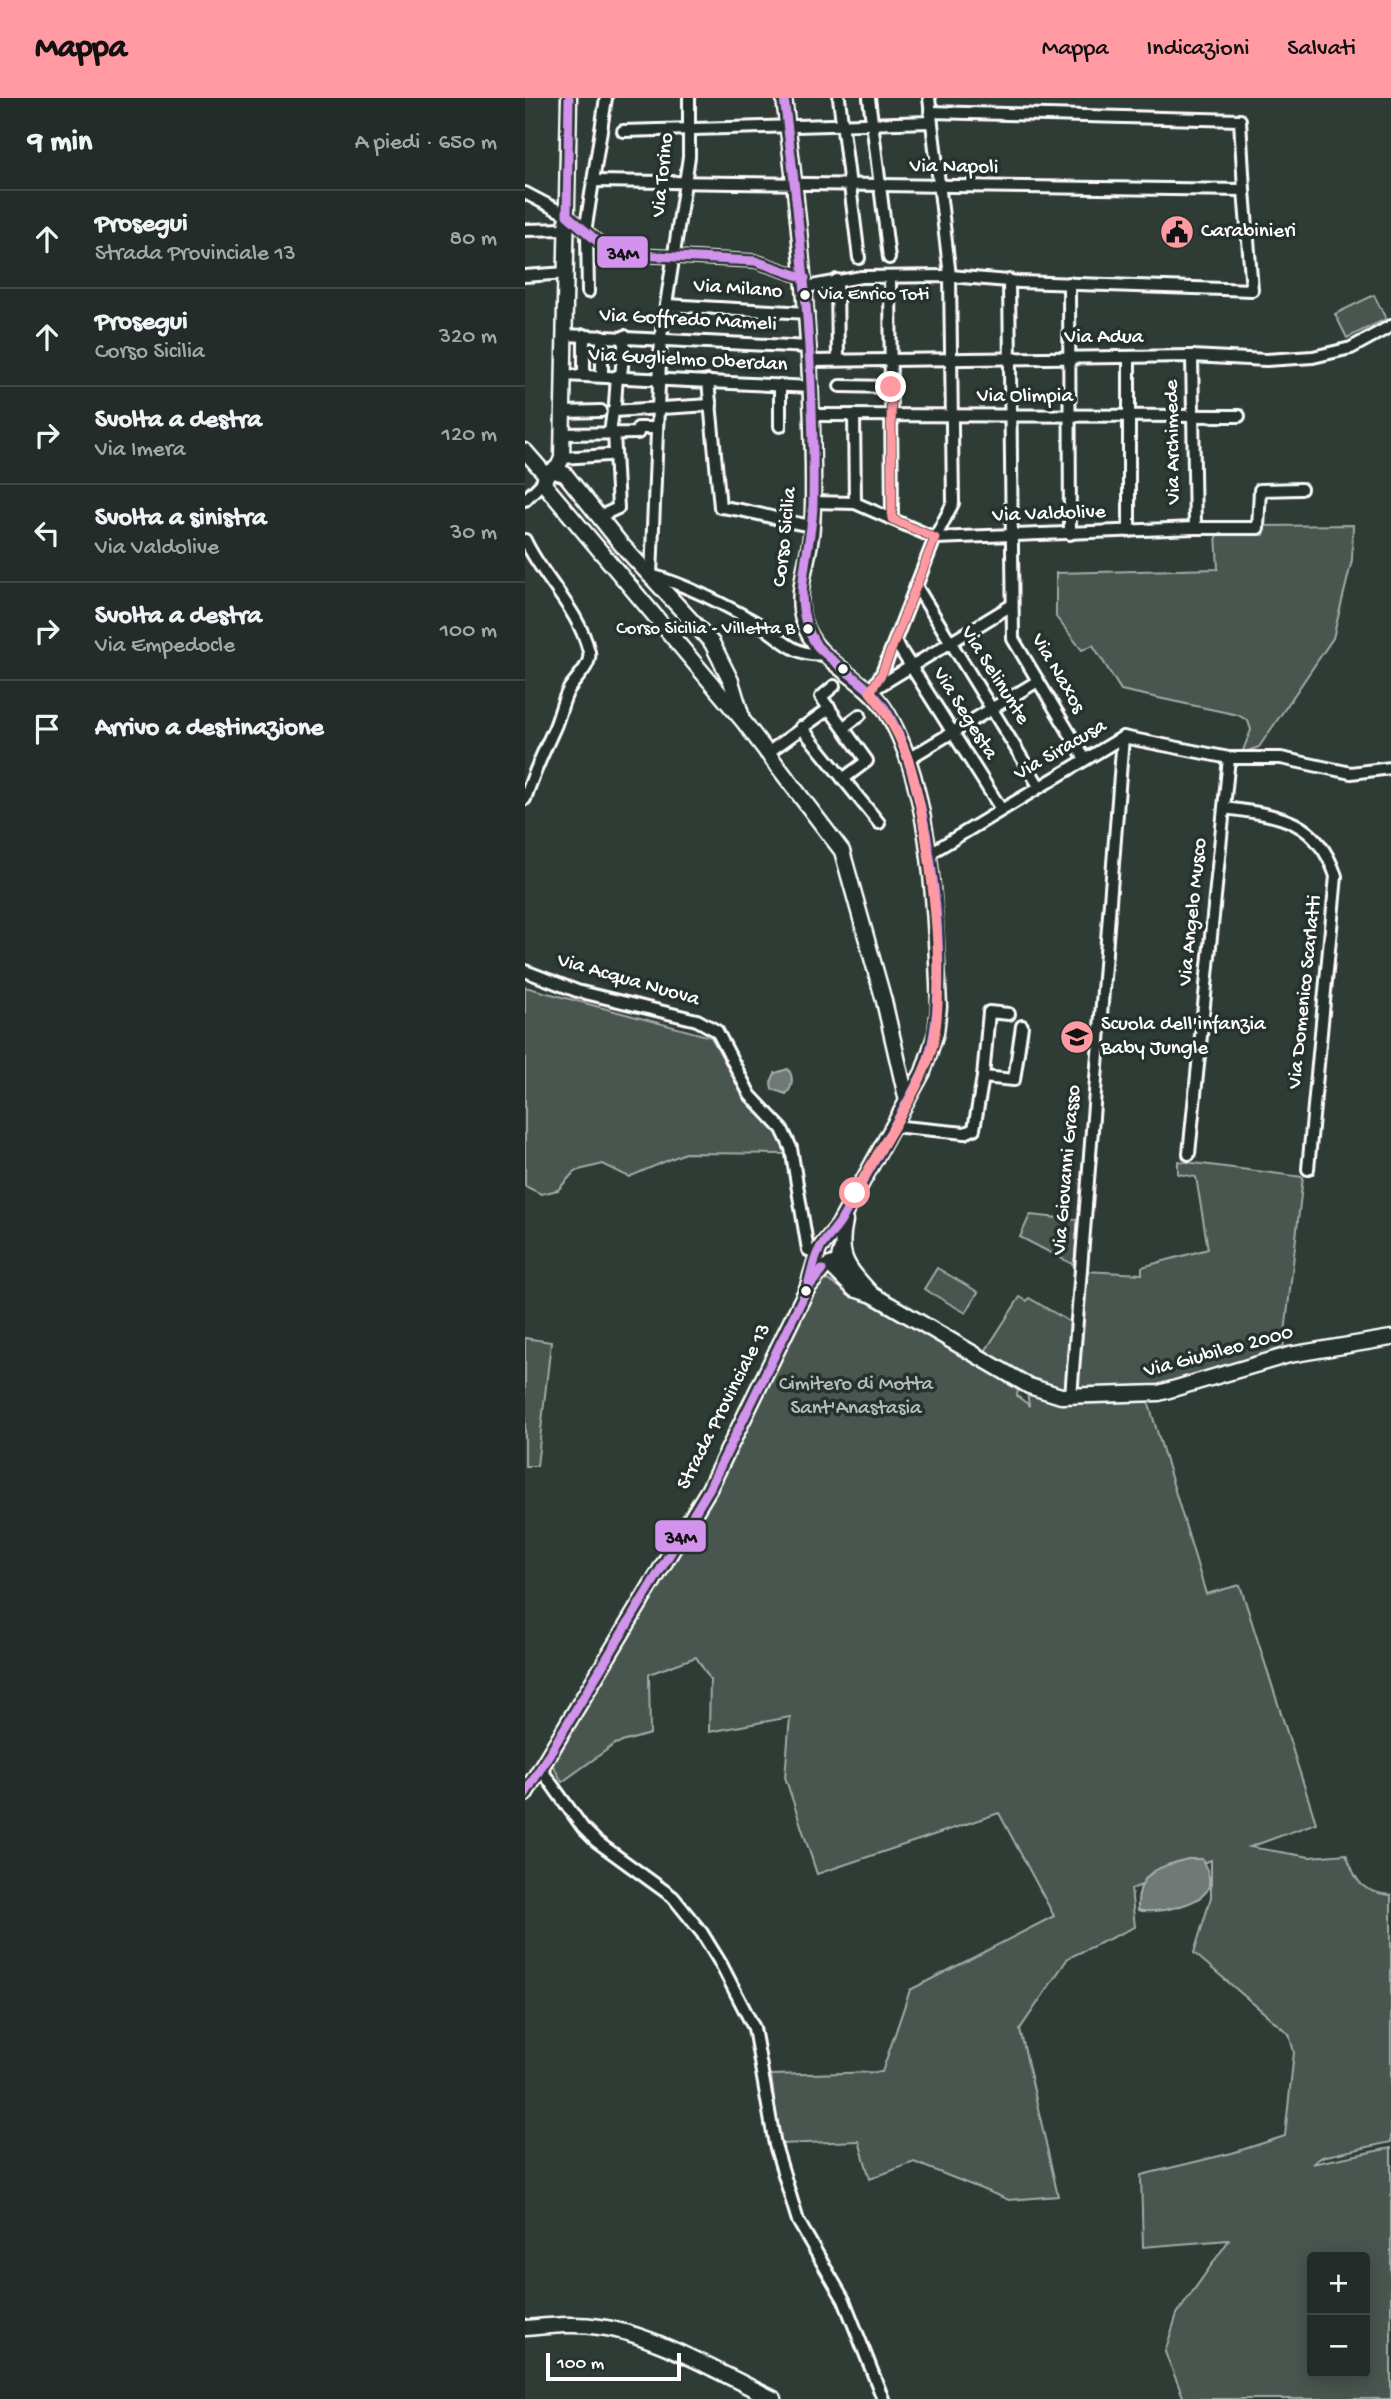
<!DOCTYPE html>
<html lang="it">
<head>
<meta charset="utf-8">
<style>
	body { margin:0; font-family:"Gochi Hand",sans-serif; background:#2f3834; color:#f1f3f6 }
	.controls { position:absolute; right:21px; bottom:21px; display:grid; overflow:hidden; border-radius:7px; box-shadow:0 4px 18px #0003 }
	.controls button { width:63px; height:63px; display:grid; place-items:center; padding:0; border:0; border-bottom:2px solid #404845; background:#232c28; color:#f1f3f6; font:35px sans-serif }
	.scale { position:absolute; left:21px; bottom:18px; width:135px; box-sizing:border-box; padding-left:7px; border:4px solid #fff; border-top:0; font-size:19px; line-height:24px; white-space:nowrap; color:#fff; -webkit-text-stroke:5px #26332d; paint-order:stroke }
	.stop { position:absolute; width:21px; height:21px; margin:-16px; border:5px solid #ff9aa2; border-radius:50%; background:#fff }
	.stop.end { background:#ff9aa2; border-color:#fff; box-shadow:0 2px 7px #0008 }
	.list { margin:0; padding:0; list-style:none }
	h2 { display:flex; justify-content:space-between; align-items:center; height:91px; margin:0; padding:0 28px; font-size:30px }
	h2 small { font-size:23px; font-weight:400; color:#a3a7a8 }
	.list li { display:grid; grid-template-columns:46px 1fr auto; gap:21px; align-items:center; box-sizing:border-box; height:98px; padding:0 28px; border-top:2px solid #404845 }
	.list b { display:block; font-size:26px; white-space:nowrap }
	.list p { margin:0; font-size:23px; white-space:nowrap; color:#a3a7a8 }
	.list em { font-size:23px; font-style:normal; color:#a3a7a8 }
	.icon { flex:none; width:38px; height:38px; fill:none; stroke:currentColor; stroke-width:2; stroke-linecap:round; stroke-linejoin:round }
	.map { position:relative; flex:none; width:866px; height:2301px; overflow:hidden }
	header { display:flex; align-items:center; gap:42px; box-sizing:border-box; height:98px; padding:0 35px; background:#ff9aa2; color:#111 }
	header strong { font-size:33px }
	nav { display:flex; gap:38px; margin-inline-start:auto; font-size:24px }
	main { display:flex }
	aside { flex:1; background:#232c28 }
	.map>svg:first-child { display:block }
	.green { fill:#4a544f; stroke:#a4aaa7; stroke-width:2; fill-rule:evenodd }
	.water { fill:#707975; stroke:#a9afac; stroke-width:2 }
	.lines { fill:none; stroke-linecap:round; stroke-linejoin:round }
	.street-casing { stroke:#fff; stroke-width:16 }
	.secondary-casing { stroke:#fff; stroke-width:19 }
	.street { stroke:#26332d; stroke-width:10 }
	.secondary { stroke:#26332d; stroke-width:14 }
	.bus-1-casing { stroke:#26332d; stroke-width:14 }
	.bus-1 { stroke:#d193ec; stroke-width:9 }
	.route { stroke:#ff9aa2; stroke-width:9 }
	.bus-dot { fill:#fff; stroke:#26332d; stroke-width:2.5 }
	.labels { text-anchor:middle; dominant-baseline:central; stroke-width:7; stroke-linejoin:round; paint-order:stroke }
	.bus-label { font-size:19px; fill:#fff; stroke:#26332d; text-anchor:start }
	.street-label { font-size:21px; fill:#fff; stroke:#26332d }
	.poi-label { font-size:21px; fill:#fff; stroke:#26332d; text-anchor:start }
	.park-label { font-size:21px; fill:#b7bbb9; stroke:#26332d }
	.line-badge { stroke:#26332d; stroke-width:2.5 }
	.pale-badge-label { font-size:19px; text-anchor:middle; font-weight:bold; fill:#111 }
</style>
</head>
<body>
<header>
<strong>Mappa</strong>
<nav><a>Mappa</a><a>Indicazioni</a><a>Salvati</a></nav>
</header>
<main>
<aside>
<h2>9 min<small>A piedi · 650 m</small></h2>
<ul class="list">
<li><svg class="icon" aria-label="ahead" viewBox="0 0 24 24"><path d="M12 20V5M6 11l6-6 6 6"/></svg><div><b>Prosegui</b><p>Strada Provinciale 13</p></div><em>80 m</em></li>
<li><svg class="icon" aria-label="ahead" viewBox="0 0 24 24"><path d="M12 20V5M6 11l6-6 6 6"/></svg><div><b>Prosegui</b><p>Corso Sicilia</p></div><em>320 m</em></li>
<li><svg class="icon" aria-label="right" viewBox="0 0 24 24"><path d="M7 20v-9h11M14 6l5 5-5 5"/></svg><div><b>Svolta a destra</b><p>Via Imera</p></div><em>120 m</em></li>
<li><svg class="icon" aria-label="left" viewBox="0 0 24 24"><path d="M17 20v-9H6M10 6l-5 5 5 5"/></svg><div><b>Svolta a sinistra</b><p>Via Valdolive</p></div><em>30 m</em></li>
<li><svg class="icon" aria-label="right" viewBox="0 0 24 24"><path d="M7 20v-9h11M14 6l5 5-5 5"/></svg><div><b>Svolta a destra</b><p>Via Empedocle</p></div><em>100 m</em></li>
<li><svg class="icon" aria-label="arrive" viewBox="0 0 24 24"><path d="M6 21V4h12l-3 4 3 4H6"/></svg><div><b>Arrivo a destinazione</b></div></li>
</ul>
</aside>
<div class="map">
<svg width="866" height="2301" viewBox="0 0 866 2301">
	<rect width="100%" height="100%" fill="#2f3b35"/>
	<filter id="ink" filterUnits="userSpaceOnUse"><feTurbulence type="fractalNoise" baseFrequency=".0143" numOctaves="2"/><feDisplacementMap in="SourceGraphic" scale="14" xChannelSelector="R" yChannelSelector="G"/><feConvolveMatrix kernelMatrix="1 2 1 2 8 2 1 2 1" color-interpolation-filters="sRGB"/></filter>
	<g filter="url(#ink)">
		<g class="green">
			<path d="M 849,197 L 861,221 L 822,240 L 810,216 Z"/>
			<path d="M 828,427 L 827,462 L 808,540 L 734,649 L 717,655 L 726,632 L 723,623 L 713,617 L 596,592 L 568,547 L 557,552 L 531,519 L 531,475 L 693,471 L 691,435 L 739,437 L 740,428 Z"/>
			<path d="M 0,889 L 186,939 L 223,1001 L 253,1035 L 261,1056 L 160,1055 L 104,1079 L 78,1066 L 50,1073 L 33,1092 L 16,1096 L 0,1088 Z"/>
			<path d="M 653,1063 L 778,1079 L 758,1252 L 642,1289 L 552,1291 L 550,1286 L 560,1173 L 617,1176 L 617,1169 L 683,1151 L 671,1079 L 653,1076 Z"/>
			<path d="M 505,1117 L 553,1122 L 549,1167 L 495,1139 Z"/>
			<path d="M 412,1170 L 453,1194 L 441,1215 L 399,1191 Z"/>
			<path d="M 295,1178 L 442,1259 L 493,1292 L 492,1298 L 504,1307 L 502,1294 L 548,1306 L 623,1303 L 681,1496 L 715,1487 L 791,1725 L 725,1749 L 785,1759 L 821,1756 C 832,1783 834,1794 866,1797 L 866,2044 L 797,2059 L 787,2066 L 866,2050 L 866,2301 L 659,2301 L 640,2254 L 652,2216 L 704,2142 L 618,2149 L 616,2077 L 707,2055 L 760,2038 L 769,1954 L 764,1936 L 669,1855 L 686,1799 L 686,1762 L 606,1791 L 610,1829 L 543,1860 L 495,1931 L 533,2098 L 484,2102 L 389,2064 L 345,2081 L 334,2043 L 255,2046 L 246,1977 L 357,1974 L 385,1892 L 529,1818 L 474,1715 L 292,1776 L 260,1679 L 265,1619 L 184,1634 L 185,1581 L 171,1559 L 124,1576 L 125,1636 L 90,1646 L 37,1684 L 27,1666 L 186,1399 ZM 787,2159 L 840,2159 L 840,2275 L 787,2275 Z"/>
			<path d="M 495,1199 L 502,1203 L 504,1200 L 545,1224 L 541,1285 L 536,1293 L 508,1284 L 459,1255 Z"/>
			<path d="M 0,1240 L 26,1244 L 12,1368 L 0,1368 Z"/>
		</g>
		<g class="water">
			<path d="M 263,971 C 269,979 268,989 261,996 L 247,991 L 246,984 L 250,975 Z"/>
			<path d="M 663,1761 L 677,1761 C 681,1770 686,1779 684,1788 C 679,1807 628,1817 613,1812 C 611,1775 632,1769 663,1761 Z"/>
		</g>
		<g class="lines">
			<g class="street-casing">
				<g id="street">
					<path d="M 164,0 L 164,59 L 136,239 L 126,477 C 161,487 194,504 227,522 C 252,535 267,560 299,556"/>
					<path d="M 314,0 L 334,160"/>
					<path d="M 344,0 L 364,160"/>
					<path d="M 98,33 L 406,24"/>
					<path d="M 68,83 L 719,92 L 715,22 L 405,14"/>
					<path d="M 0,95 L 42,117 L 80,150 L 112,157 L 230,163 L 280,180"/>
					<path d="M 61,128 L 81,0"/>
					<path d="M 0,132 L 42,131"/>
					<path d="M 62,136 L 63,194"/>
					<path d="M 0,178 L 41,175"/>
					<path d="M 365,179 L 367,421"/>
					<path d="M 312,182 L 313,262"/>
					<path d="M 484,182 L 488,541 L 560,661"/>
					<path d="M 544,185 L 545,436"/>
					<path d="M 281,189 L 336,179 L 425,178 L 495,184 L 727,192 L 719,92"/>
					<path d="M 141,207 L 283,215"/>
					<path d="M 40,237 L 285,249"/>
					<path d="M 77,238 L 77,277"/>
					<path d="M 667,258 L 670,430"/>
					<path d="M 604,260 L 604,433"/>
					<path d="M 285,263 L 667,258 L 741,262 L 788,259 L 826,250 L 866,228"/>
					<path d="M 39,277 L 286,289"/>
					<path d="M 59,277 L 59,237"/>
					<path d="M 96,278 L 100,238"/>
					<path d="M 183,283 L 195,409 C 227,412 255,423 287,428"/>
					<path d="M 315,288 L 366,289"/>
					<path d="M 90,306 L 92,278"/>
					<path d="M 38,314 L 76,313"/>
					<path d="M 287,317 L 714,318"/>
					<path d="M 329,317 L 330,405"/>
					<path d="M 255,328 L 255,287"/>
					<path d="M 85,335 L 88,313 L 186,307"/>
					<path d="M 38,336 L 113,335 L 113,330 L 131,330"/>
					<path d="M 37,360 L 83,357"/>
					<path d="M 0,402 L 19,383"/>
					<path d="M 287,404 L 330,405 L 410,440 L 670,430 L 733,430 L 735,392 L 776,391"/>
					<path d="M 73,419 L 93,410 L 89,335"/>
					<path d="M 0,442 C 18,481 54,511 64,554 C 67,567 51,580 44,591 C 37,603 35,618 29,631 C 18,655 8,676 0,701"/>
					<path d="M 391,488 L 514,688"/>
					<path d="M 370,543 L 476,711"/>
					<path d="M 309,588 L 296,599 L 342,663 L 318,681"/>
					<path d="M 349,591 L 487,507"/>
					<path d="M 345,594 L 357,575 L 410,440 L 428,405 L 425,178 L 404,0"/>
					<path d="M 276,629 L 354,725"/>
					<path d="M 319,629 L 335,617"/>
					<path d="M 241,656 L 305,610"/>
					<path d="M 383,661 L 513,583"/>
					<path d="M 699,710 C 753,717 791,720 811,778 L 783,1071"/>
					<path d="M 402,757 L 598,639 L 704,660 L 756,660 L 826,675 L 866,670"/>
					<path d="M 0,873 L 52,893 L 172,922 L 192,933 L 225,997 L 257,1031 L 266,1050 L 283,1152 L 293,1155"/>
					<path d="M 458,979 L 489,982 L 497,928"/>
					<path d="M 367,1028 L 440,1035 L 449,1031 L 458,979 L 464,914 L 484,916"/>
					<path d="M 664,1056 L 704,660"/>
					<path d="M 546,1298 L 598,639"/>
					<path d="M 15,1670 L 58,1730 L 71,1743 L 148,1799 L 177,1835 L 196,1866 L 229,1930 L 250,2047 L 273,2123 L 319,2202 L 358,2301"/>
				</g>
			</g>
			<g class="secondary-casing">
				<g id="secondary">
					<path d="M 44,0 L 37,360 L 33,369 L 21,377 L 19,386 L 219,624 L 317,753 L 359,903 L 382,1003"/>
					<path d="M 259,0 C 275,123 286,245 288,369 C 288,392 289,416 286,438 C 283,465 270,495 278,522 C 289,563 336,577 359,610 C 408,685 410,821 414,909 L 411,935 L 398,974 L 313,1128 L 294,1151 L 282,1191"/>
					<path d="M 0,353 L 21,377"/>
					<path d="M 29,373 L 40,376 L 95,445 L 187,545 L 206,583 L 216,616"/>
					<path d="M 320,1123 C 312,1158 322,1170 345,1194"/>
					<path d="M 305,1167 L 329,1191 L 348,1197 L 504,1288 L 536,1298 L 634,1295 L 764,1257 L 866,1240"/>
					<path d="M 0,1696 L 184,1391 L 282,1191 L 299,1170 L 313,1164 L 316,1153"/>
					<path d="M 0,2230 C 25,2228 50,2225 75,2229 C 130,2236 198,2277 249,2301"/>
				</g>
			</g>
			<use href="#street" class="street"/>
			<use href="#secondary" class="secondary"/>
			<g class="bus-1-casing">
				<g id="bus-1">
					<path d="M 44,0 L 42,117 L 80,150 L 112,157 L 230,163 L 280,180"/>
					<path d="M 259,0 C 276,134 290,269 288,404 C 288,454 261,503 292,548 C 313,570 342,585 359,609 C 406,678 433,902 397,976 C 372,1025 343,1073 317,1121 C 311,1132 301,1140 295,1150 C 288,1162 286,1178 282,1191"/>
					<path d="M 0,1696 L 184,1391 L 282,1191 L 297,1172"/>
				</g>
			</g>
			<use href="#bus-1" class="bus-1"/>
		</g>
	</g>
	<g class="lines" filter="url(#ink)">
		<path class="route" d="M 330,1095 C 354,1049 390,1003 406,954 C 425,898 403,715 382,658 C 373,634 361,613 345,594 L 357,575 L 410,440 L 367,421 L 366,289"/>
	</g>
	<defs>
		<g id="civic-disc" transform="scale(1.75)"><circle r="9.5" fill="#ff9aa2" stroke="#26332d"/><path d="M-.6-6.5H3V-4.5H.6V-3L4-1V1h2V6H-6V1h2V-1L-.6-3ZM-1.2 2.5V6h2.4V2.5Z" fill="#111"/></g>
		<g id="school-disc" transform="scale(1.75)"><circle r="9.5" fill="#ff9aa2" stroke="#26332d"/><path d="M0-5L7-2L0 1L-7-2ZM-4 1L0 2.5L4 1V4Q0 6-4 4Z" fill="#111"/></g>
	</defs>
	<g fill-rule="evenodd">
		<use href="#civic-disc" x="652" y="134"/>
		<use href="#school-disc" x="552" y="939"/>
	</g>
	<g class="bus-dot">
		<circle cx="280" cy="197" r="6"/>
		<circle cx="283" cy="531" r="6"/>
		<circle cx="318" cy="571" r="6"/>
		<circle cx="281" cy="1193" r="6"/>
	</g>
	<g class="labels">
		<g class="bus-label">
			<text x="293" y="197">Via Enrico Toti</text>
			<text x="270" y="531" text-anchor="end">Corso Sicilia - Villetta B</text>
		</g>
		<g class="street-label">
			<text transform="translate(429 70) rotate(1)">Via Napoli</text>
			<text transform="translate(139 77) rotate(-84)">Via Torino</text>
			<text transform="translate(213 192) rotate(4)">Via Milano</text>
			<text transform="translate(163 223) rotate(3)">Via Goffredo Mameli</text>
			<text x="579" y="240">Via Adua</text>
			<text transform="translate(163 263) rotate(3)">Via Guglielmo Oberdan</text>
			<text x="500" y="299">Via Olimpia</text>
			<text transform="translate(649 344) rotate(-91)">Via Archimede</text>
			<text transform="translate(524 417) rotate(-2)">Via Valdolive</text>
			<text transform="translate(261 439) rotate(-84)">Corso Sicilia</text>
			<text transform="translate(532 576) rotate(60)">Via Naxos</text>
			<text transform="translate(469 578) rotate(58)">Via Selinunte</text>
			<text transform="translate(439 616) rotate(58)">Via Segesta</text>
			<text transform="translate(536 653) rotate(-30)">Via Siracusa</text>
			<text transform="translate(669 814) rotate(-84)">Via Angelo Musco</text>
			<text transform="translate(103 883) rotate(16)">Via Acqua Nuova</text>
			<text transform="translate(781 894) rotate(-84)">Via Domenico Scarlatti</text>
			<text transform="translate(543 1072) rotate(-85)">Via Giovanni Grasso</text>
			<text transform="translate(694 1255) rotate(-15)">Via Giubileo 2000</text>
			<text transform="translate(200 1309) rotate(-63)">Strada Provinciale 13</text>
		</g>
		<g class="poi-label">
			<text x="676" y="134">Carabinieri</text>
			<text x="576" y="927">Scuola dell'infanzia<tspan x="576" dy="24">Baby Jungle</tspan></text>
		</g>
		<g class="park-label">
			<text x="331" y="1287">Cimitero di Motta<tspan x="331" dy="24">Sant'Anastasia</tspan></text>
		</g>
	</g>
	<g class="line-badge">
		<rect x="71" y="137" width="53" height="34" rx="7" fill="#d193ec"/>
		<rect x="129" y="1421" width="53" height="34" rx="7" fill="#d193ec"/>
	</g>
	<g class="pale-badge-label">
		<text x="98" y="161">34M</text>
		<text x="156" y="1445">34M</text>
	</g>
</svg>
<div class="controls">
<button>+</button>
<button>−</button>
</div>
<div class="scale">100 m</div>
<div class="stop" style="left:330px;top:1095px"></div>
<div class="stop end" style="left:366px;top:289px"></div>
</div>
</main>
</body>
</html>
